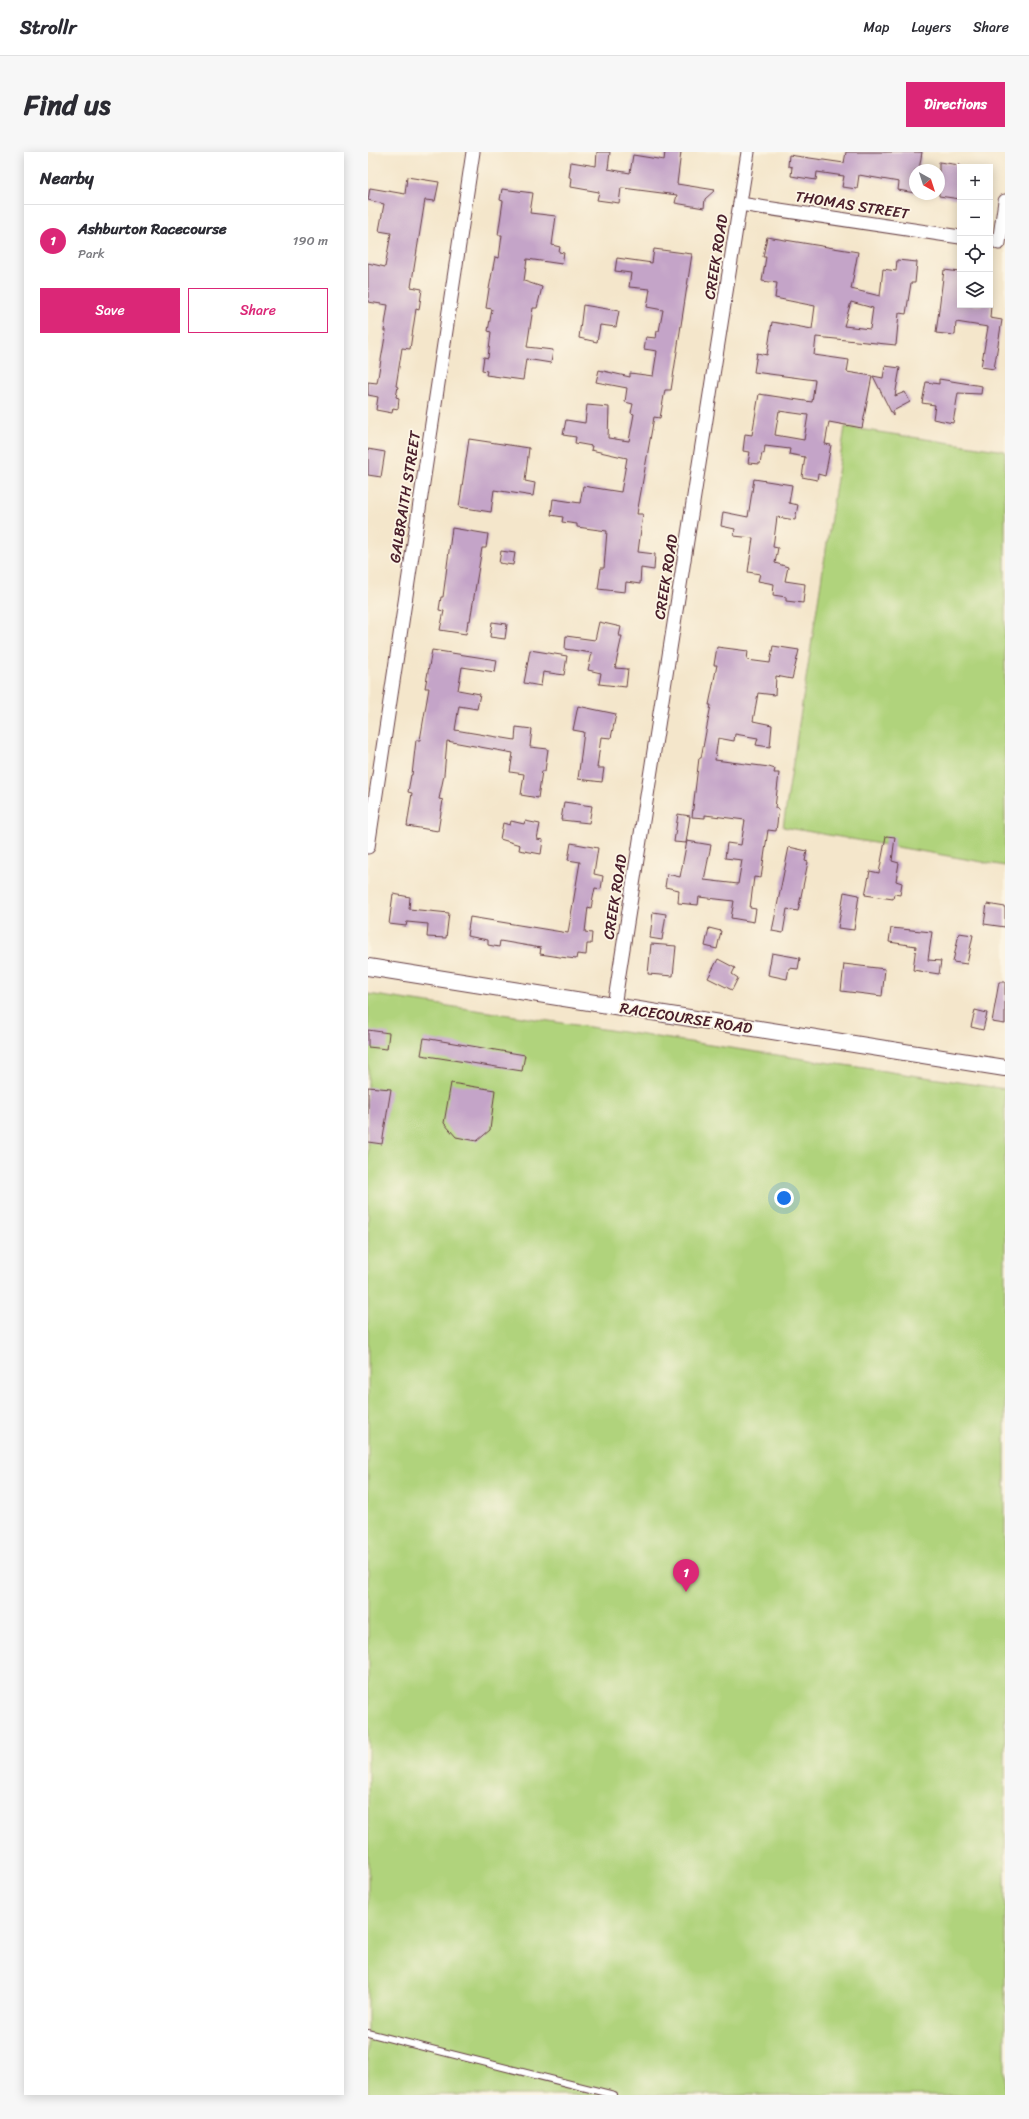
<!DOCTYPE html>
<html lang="en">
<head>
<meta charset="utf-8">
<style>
	body { margin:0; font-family:Sriracha,sans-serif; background:#f7f7f7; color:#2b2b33 }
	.controls { position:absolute; right:12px; top:12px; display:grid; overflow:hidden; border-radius:0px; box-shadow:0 2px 10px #0003 }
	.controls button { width:36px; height:36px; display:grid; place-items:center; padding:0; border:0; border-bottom:1px solid #e1e1e2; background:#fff; color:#2b2b33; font:20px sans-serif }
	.compass { position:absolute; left:541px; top:12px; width:36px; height:36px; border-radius:50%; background:#fff; box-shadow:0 2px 10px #0003; rotate:141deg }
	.you { position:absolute; left:416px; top:1046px; width:14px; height:14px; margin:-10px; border:3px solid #fff; border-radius:50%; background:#1a73e8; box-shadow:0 0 0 6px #1a73e833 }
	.badge { display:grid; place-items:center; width:26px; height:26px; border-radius:50%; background:#db2777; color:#fff; font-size:13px; font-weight:700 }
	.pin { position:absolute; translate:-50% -33px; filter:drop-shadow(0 1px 2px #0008) }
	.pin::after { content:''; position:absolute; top:21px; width:14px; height:12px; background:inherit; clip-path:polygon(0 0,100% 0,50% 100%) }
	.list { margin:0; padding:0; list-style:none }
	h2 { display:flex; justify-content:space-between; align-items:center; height:52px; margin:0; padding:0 16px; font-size:17px }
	h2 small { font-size:13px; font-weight:400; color:#7c7c81 }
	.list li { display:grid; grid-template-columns:26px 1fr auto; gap:12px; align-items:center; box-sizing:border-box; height:72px; padding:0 16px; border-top:1px solid #e1e1e2 }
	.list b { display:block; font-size:15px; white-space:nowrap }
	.list p { margin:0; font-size:13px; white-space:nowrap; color:#7c7c81 }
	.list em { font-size:13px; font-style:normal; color:#7c7c81 }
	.actions { display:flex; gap:8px; padding:12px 16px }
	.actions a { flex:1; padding:9px 0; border:1px solid #db2777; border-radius:0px; text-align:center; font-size:14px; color:#db2777 }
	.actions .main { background:#db2777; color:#fff }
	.icon { flex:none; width:22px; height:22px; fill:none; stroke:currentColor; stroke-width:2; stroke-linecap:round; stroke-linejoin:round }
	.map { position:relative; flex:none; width:637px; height:1943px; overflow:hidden; border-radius:0px }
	header { display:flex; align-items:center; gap:24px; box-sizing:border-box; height:56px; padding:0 20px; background:#fff; border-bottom:1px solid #e1e1e2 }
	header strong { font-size:19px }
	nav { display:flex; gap:22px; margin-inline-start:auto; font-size:14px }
	.intro { display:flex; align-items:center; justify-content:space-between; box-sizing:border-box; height:96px; padding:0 24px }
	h1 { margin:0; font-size:28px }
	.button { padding:10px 18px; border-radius:0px; background:#db2777; color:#fff; font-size:14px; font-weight:700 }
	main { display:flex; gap:24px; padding:0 24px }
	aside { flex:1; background:#fff; border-radius:0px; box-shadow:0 2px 10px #0003 }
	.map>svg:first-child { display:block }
	.green { fill:#b0d37b; stroke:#7d7953 }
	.building { fill:#c4a4c8; fill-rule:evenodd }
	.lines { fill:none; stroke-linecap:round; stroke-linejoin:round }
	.service-casing { stroke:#643d43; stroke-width:8 }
	.minor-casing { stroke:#643d43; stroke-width:15 }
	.tertiary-casing { stroke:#643d43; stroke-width:18 }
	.service { stroke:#fff; stroke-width:6 }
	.minor { stroke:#fff; stroke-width:13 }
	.tertiary { stroke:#fff; stroke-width:16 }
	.labels { text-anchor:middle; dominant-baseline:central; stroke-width:3.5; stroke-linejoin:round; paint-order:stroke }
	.street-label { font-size:15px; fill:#4a1f2b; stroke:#fcf5e5 }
</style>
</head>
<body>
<header>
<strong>Strollr</strong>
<nav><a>Map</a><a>Layers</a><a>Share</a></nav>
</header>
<div class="intro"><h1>Find us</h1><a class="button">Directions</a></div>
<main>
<aside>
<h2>Nearby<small></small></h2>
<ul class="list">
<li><span class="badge">1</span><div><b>Ashburton Racecourse</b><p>Park</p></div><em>190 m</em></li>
</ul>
<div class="actions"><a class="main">Save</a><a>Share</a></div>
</aside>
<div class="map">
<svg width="637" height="1943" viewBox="0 0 637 1943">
	<rect width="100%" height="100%" fill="#fcf5e5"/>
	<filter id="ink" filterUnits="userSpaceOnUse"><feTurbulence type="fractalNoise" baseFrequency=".025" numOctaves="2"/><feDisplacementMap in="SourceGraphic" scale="8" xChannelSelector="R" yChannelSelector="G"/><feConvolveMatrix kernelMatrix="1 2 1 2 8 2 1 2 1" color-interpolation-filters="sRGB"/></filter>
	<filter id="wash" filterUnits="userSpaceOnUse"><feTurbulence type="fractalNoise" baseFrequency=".012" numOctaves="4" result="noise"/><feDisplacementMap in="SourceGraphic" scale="16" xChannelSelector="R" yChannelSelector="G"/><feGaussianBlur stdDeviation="0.9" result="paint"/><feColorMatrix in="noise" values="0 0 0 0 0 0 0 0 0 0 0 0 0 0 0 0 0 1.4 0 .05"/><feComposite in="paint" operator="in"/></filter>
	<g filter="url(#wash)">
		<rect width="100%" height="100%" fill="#f4e6cb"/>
		<g class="green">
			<path d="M 477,275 L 637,299 L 637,714 L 415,675 Z"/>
			<path d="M 0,842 L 637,937 L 637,1943 L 0,1943 Z"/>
		</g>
		<g id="blocks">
			<g class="building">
				<path d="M 229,0 L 242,0 L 240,17 L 262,21 L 265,3 L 296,8 L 297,0 L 313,0 L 309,32 L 347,38 L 337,47 L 336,56 L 307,51 L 309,43 L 255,36 L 253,36 L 251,51 L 229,48 L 231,40 L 203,35 L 204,26 L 201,25 L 203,10 L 228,14 Z"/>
				<path d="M 478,0 L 554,0 L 551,18 L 547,18 L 547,41 L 530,38 L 531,30 L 491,23 L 489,37 L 474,35 L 476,24 L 449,20 L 448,28 L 423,24 L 424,15 L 420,14 L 421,3 L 476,11 Z"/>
				<path d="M 571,10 L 592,13 L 592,47 L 571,44 Z"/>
				<path d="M 39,25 L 71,30 L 67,49 L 57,48 L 43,135 L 54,137 L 51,158 L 48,157 L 42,197 L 34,196 L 28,234 L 30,235 L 28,245 L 31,246 L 30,257 L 25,256 L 24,261 L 8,258 L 10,245 L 0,243 L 0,230 L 9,231 L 18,179 L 16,179 L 20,153 L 0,150 L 0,111 L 17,115 L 23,81 L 11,79 L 16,52 L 0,48 L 2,36 L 37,42 Z"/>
				<path d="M 134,37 L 165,41 L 162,61 L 188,64 L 184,93 L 192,95 L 191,100 L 196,101 L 194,112 L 159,107 L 156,129 L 174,135 L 169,156 L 165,156 L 159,195 L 185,198 L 183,211 L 158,207 L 155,228 L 118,223 L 119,219 L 114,218 L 116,205 L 120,206 L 123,180 L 120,179 L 124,157 L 118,156 L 121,137 L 127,105 L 131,106 L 134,83 L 130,83 L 135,49 L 132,48 Z"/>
				<path d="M 399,85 L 490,100 L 483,137 L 512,144 L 515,117 L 528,119 L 529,108 L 549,110 L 547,131 L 543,131 L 538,162 L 531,161 L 528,193 L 448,185 L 446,203 L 481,208 L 479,220 L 504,224 L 494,276 L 461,270 L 457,292 L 463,293 L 457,324 L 450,322 L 449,328 L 434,325 L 437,305 L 421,302 L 422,297 L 397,294 L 396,302 L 394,301 L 392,312 L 380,311 L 382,300 L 375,299 L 377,282 L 384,283 L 391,242 L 444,250 L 447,228 L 386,220 L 389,201 L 399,203 L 404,170 L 444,177 L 447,154 L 407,146 L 409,131 L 394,129 L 398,105 L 395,105 ZM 483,150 L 505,156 L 502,177 L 476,174 ZM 411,259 L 440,263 L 436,288 L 407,283 Z"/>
				<path d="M 286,97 L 324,102 L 303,238 L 297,238 L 292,266 L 286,265 L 269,362 L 275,362 L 270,400 L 287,402 L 286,418 L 273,416 L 272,432 L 258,430 L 257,440 L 230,437 L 233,416 L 236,416 L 239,379 L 209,375 L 209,372 L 194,370 L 195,365 L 183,363 L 185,347 L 212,351 L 215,334 L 253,340 L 259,306 L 223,298 L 224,294 L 207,291 L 208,285 L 195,283 L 198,268 L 217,271 L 219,253 L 241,255 L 240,286 L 261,289 L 266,262 L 263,261 L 265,252 L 257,250 L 259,236 L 228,230 L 231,218 L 262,225 L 262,221 L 285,224 L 289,199 L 276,197 L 278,185 L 288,186 L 289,179 L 291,179 L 295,158 L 279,155 L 282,137 L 261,135 L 263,121 L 247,119 L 249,106 L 284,111 Z"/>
				<path d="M 576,118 L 592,120 L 592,153 L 623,153 L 622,166 L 634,168 L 626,217 L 613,215 L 620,175 L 588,170 L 587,183 L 568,181 Z"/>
				<path d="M 215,153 L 251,159 L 248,175 L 232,173 L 229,190 L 211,186 Z"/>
				<path d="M 517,214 L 532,216 L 527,244 L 537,240 L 542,250 L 525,259 L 525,264 L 505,224 L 515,226 Z"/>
				<path d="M 571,227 L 614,234 L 613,242 L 590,241 L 585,271 L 565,267 L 567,253 L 554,251 L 558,230 L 571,232 Z"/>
				<path d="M 101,287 L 161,296 L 157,329 L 167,331 L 165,344 L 126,338 L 123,360 L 91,355 Z"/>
				<path d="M 0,297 L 17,300 L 13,325 L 0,323 Z"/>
				<path d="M 386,327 L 424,333 L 421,351 L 430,353 L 427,368 L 409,365 L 405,395 L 410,396 L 407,411 L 420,415 L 417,429 L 437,432 L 435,451 L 418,449 L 418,445 L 405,443 L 406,432 L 390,429 L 392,422 L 380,420 L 385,386 L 366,384 L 367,377 L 353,374 L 355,360 L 380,365 Z"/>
				<path d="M 84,376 L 120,382 L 118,396 L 114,396 L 102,469 L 100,469 L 98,482 L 72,478 L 76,459 L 71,458 L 73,445 L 75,445 Z"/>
				<path d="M 133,399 L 147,401 L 145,413 L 131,411 Z"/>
				<path d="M 124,470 L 139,472 L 137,487 L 122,485 Z"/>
				<path d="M 231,470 L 253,475 L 251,484 L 254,484 L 247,516 L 260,517 L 258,535 L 231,532 L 233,521 L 220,518 L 224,501 L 197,497 L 198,484 L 227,488 Z"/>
				<path d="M 405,494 L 431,498 L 424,527 L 408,524 L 407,543 L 390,541 L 385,569 L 404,573 L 402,595 L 388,593 L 390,586 L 367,582 L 366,589 L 350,586 L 347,608 L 401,615 L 407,617 L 406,621 L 411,621 L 407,656 L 411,657 L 408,679 L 400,678 L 393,726 L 386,725 L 382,756 L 388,757 L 386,770 L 363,766 L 366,749 L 331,745 L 330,753 L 310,751 L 311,738 L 297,735 L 299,722 L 312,725 L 319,689 L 343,693 L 336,728 L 370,732 L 374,708 L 357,706 L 359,691 L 373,693 L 377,668 L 337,663 L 337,666 L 324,665 L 331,606 L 333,606 L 343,553 L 341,553 L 349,513 L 346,513 L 349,495 L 380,499 L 379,508 L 402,511 Z"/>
				<path d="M 64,498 L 129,508 L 127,520 L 94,515 L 90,538 L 112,542 L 109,557 L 91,554 L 87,578 L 147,588 L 148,575 L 164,577 L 162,595 L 180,597 L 177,619 L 174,619 L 170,646 L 153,643 L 156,622 L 142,620 L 145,601 L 79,589 L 76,623 L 71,647 L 75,648 L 70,679 L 39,674 L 44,641 L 40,640 L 43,623 L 44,623 L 48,588 L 52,588 L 61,536 L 57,536 Z"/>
				<path d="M 162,498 L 199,504 L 196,523 L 175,520 L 173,534 L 156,531 Z"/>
				<path d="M 210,554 L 248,562 L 243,586 L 233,585 L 229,616 L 236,616 L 234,630 L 210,627 L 216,580 L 205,578 Z"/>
				<path d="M 196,650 L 224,654 L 221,671 L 193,668 Z"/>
				<path d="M 310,662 L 322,664 L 318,691 L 306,690 Z"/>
				<path d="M 143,669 L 156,672 L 157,669 L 172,672 L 169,687 L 175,688 L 173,702 L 151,698 L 152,693 L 132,687 L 135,671 L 142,673 Z"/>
				<path d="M 518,684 L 527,685 L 524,709 L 531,711 L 528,729 L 534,731 L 532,743 L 526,742 L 525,747 L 497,743 L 502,719 L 511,721 Z"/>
				<path d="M 203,691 L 230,696 L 226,722 L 235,724 L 233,737 L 227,736 L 223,756 L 220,755 L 217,780 L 224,781 L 223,792 L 219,792 L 218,803 L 209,802 L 208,807 L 192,805 L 172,802 L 173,796 L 132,789 L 131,795 L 120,793 L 120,788 L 99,784 L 102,765 L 200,781 L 212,710 L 200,708 Z"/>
				<path d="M 421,695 L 439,699 L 437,709 L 440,710 L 430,759 L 419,757 L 415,781 L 404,779 Z"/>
				<path d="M 476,740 L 491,743 L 486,778 L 470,776 Z"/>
				<path d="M 25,742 L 42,745 L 41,757 L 81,761 L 78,786 L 59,785 L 60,772 L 39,770 L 38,774 L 21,772 Z"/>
				<path d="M 619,752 L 637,755 L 637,775 L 616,772 Z"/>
				<path d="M 285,760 L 298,762 L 294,788 L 282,786 Z"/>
				<path d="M 341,776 L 353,779 L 349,797 L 337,794 Z"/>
				<path d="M 523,776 L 564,780 L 560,808 L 573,809 L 571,822 L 545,818 L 548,794 L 521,790 Z"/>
				<path d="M 591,781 L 605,783 L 599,812 L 585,810 Z"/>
				<path d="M 283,792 L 308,794 L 305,824 L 280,822 Z"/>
				<path d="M 404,801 L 432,806 L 430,817 L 421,816 L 419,827 L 400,823 Z"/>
				<path d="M 350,807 L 367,816 L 364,822 L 370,826 L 364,838 L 340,826 Z"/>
				<path d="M 476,812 L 517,817 L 514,844 L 473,839 Z"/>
				<path d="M 631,830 L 637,830 L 637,872 L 624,870 Z"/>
				<path d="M 607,858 L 619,861 L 615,878 L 603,875 Z"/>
				<path d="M 0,878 L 21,881 L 19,897 L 0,895 Z"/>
				<path d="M 56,886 L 157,903 L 154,919 L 53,903 Z"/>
				<path d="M 83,931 L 127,938 L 122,978 L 109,989 L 88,985 L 76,971 Z"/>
				<path d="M 0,935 L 23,937 L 14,992 L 0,990 Z"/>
			</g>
		</g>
	</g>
	<g filter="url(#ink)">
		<use href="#blocks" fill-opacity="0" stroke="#643d43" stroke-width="1"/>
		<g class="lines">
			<g class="service-casing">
				<path id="service" d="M 0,1881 L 246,1943"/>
			</g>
			<g class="minor-casing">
				<g id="minor">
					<path d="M 372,52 L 592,85"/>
					<path d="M 631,91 L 637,49"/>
					<path d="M 0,695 L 105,0"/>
					<path d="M 246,854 L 380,0"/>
				</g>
			</g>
			<g class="tertiary-casing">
				<path id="tertiary" d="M 0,815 L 637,916"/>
			</g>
			<use href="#service" class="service"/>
			<use href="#minor" class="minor"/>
			<use href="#tertiary" class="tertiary"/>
		</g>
	</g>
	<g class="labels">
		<g class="street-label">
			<text transform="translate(484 53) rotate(9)">THOMAS STREET</text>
			<text transform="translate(348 105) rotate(-81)">CREEK ROAD</text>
			<text transform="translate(37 345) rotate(-81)">GALBRAITH STREET</text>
			<text transform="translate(298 425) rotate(-81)">CREEK ROAD</text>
			<text transform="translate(247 745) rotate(-81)">CREEK ROAD</text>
			<text transform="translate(318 866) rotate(9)">RACECOURSE ROAD</text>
		</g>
	</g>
</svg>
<div class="controls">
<button>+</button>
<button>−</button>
<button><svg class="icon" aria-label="locate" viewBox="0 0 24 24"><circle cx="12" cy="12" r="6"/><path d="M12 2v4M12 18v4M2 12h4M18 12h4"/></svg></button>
<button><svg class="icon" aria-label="layers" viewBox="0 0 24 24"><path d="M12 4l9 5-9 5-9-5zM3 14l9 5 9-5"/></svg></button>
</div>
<svg class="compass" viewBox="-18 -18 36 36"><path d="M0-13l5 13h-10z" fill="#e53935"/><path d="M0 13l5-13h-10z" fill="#7c7c81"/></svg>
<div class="you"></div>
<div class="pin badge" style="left:318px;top:1440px">1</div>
</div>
</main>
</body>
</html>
